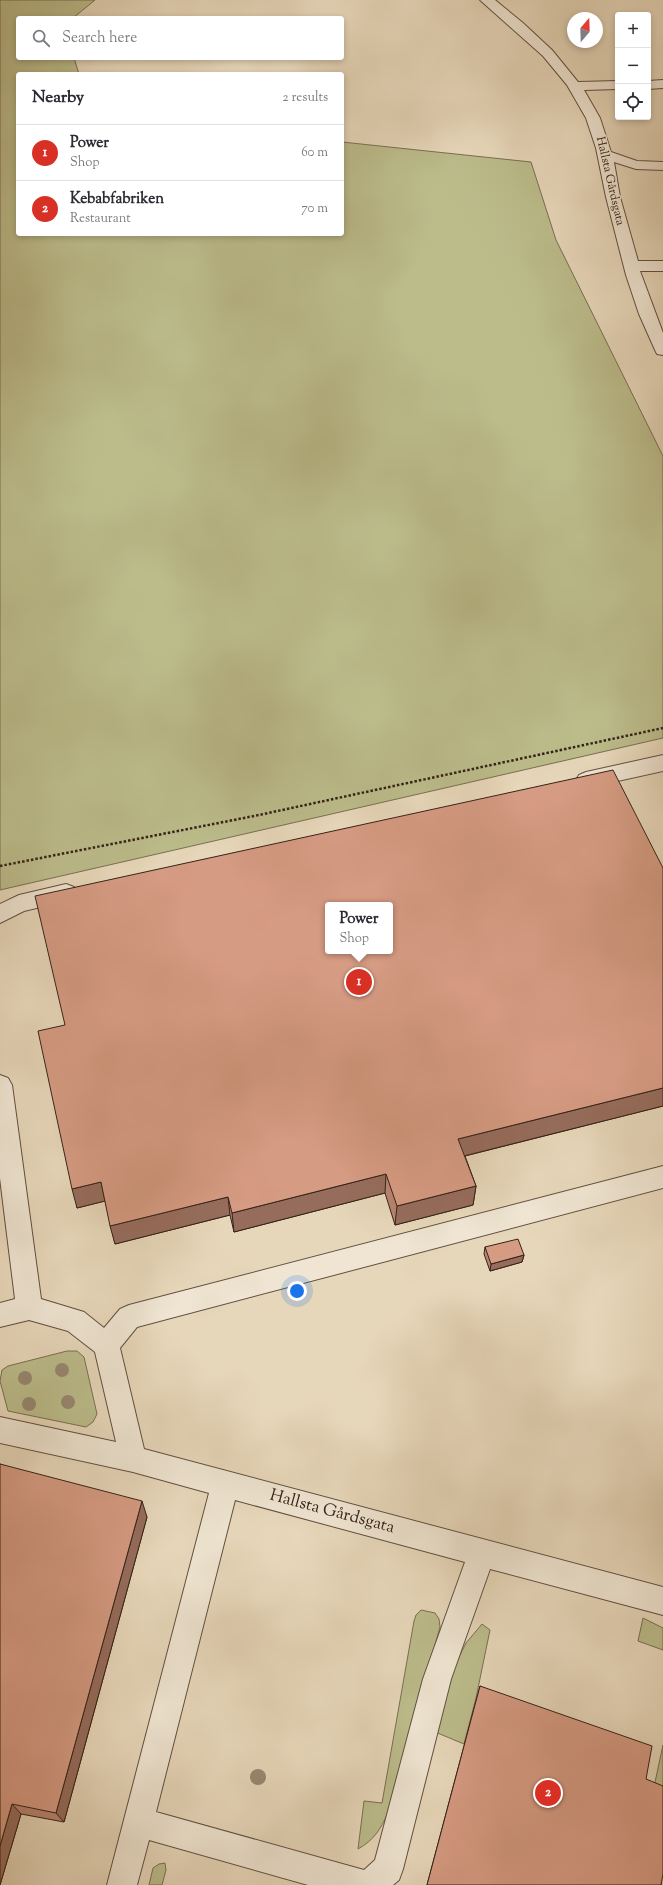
<!DOCTYPE html>
<html lang="en">
<head>
<meta charset="utf-8">
<style>
	body { margin:0; font-family:"Sorts Mill Goudy",serif; background:#f2f2f3; color:#2b2b33 }
	.controls { position:absolute; right:12px; top:12px; display:grid; overflow:hidden; border-radius:4px; box-shadow:0 2px 6px #0003 }
	.controls button { width:36px; height:36px; display:grid; place-items:center; padding:0; border:0; border-bottom:1px solid #e1e1e2; background:#fff; color:#2b2b33; font:20px sans-serif }
	.compass { position:absolute; left:567px; top:12px; width:36px; height:36px; border-radius:50%; background:#fff; box-shadow:0 2px 6px #0003; rotate:19deg }
	.you { position:absolute; left:297px; top:1291px; width:14px; height:14px; margin:-10px; border:3px solid #fff; border-radius:50%; background:#1a73e8; box-shadow:0 0 0 6px #1a73e833 }
	.badge { display:grid; place-items:center; width:26px; height:26px; border-radius:50%; background:#d93025; color:#fff; font-size:13px; font-weight:700 }
	.pin { position:absolute; translate:-50% -50%; border:2px solid #fff; box-shadow:0 1px 4px #0006 }
	.popup { position:absolute; left:325px; top:902px; width:68px; height:52px; box-sizing:border-box; display:grid; place-content:center; border-radius:4px; background:#fff; filter:drop-shadow(0 1px 3px #0005); font-size:13px; white-space:nowrap; color:#7c7c81 }
	.popup b { font-size:15px; color:#2b2b33 }
	.popup::after { content:''; position:absolute; left:50%; top:100%; margin-left:-8px; border:8px solid transparent; border-top-color:#fff }
	.list { margin:0; padding:0; list-style:none }
	h2 { display:flex; justify-content:space-between; align-items:center; height:52px; margin:0; padding:0 16px; font-size:17px }
	h2 small { font-size:13px; font-weight:400; color:#7c7c81 }
	.list li { display:grid; grid-template-columns:26px 1fr auto; gap:12px; align-items:center; box-sizing:border-box; height:56px; padding:0 16px; border-top:1px solid #e1e1e2 }
	.list b { display:block; font-size:15px; white-space:nowrap }
	.list p { margin:0; font-size:13px; white-space:nowrap; color:#7c7c81 }
	.list em { font-size:13px; font-style:normal; color:#7c7c81 }
	.icon { flex:none; width:22px; height:22px; fill:none; stroke:currentColor; stroke-width:2; stroke-linecap:round; stroke-linejoin:round }
	.map { position:relative; flex:none; width:663px; height:1885px; overflow:hidden }
	.search { position:absolute; background:#fff; box-shadow:0 2px 6px #0003; left:16px; top:16px; width:328px; height:44px; display:flex; align-items:center; gap:10px; box-sizing:border-box; padding:0 14px; border-radius:4px; color:#7c7c81; font-size:15px }
	.panel { position:absolute; background:#fff; box-shadow:0 2px 6px #0003; left:16px; top:72px; width:328px; height:164px; border-radius:4px }
	.map>svg:first-child { display:block }
	.green { fill:#bcbc8b; stroke:#786f52 }
	.lines { fill:none; stroke-linecap:round; stroke-linejoin:round }
	.minor-casing { stroke:#624f40; stroke-width:2 }
	.path { stroke:#352218; stroke-width:2.5; stroke-dasharray:2.5 2; stroke-linecap:butt }
	.minor { fill:#efe5d2; fill-rule:evenodd }
	.tree { fill:#988871 }
	.wall { fill:#b88571; stroke:#352218 }
	.shaded-wall { fill:#966c5c; stroke:#352218 }
	.building { fill:#d69b83; stroke:#352218; fill-rule:evenodd }
	.labels { text-anchor:middle; dominant-baseline:central; stroke-width:3; stroke-linejoin:round; paint-order:stroke }
	.far-street-label { font-size:12px; fill:#352218; stroke:#efe5d2 }
	.near-street-label { font-size:17px; fill:#352218; stroke:#efe5d2 }
</style>
</head>
<body>
<div class="map">
<svg width="663" height="1885" viewBox="0 0 663 1885">
	<rect width="100%" height="100%" fill="#e7d7ba"/>
	<filter id="stains"><feTurbulence type="fractalNoise" baseFrequency=".005" numOctaves="4"/><feColorMatrix values="0 0 0 0 .2 0 0 0 0 .09 0 0 0 0 .02 0 0 0 .5 -.17"/></filter>
	<radialGradient id="worn" r=".72"><stop offset=".6" stop-color="#630" stop-opacity="0"/><stop offset="1" stop-color="#630" stop-opacity=".3"/></radialGradient>
	<g class="green">
		<path d="M 0,0 L 95,0 L 73,18 L 18,18 L 18,58 L 74,58 L 79,74 L 18,74 L 18,234 L 342,234 L 342,142 L 531,162 L 556,240 L 663,456 L 663,738 L 0,890 Z"/>
		<path d="M 67,1351 L 77,1351 L 84,1357 L 97,1414 L 93,1422 L 86,1427 L 8,1411 L 0,1381 L 2,1370 L 8,1366 Z"/>
		<path d="M 421,1610 L 435,1613 L 439,1619 L 440,1627 L 388,1813 C 380,1830 374,1840 358,1849 L 364,1801 L 382,1803 L 414,1621 L 416,1615 Z"/>
		<path d="M 643,1618 L 663,1628 L 663,1650 L 638,1641 Z"/>
		<path d="M 482,1624 L 490,1630 L 476,1698 L 464,1744 L 435,1732 L 452,1671 L 466,1643 Z"/>
		<path d="M 663,1745 L 663,1790 L 652,1796 Z"/>
		<path d="M 165,1863 L 166,1870 L 162,1885 L 149,1885 L 153,1868 L 159,1864 Z"/>
	</g>
	<g class="lines">
		<g class="minor-casing">
			<g id="minor">
				<path d="M 480,0 L 495,0 L 523,23 L 552,50 L 578,82 L 618,81 L 618,89 L 584,90 L 600,118 L 611,152 L 637,161 L 663,162 L 663,170 L 636,169 L 614,162 L 620,197 L 638,261 L 663,261 L 663,271 L 640,271 L 663,333 L 663,355 L 657,354 L 655,350 L 639,314 L 626,275 L 606,197 L 596,148 L 586,118 L 567,85 L 543,56 Z"/>
				<path d="M 663,80 L 663,88 L 648,89 L 648,81 Z"/>
				<path d="M 663,755 L 663,771 L 586,788 L 579,785 L 576,780 L 579,775 L 586,772 Z"/>
				<path d="M 66,884 L 74,887 L 77,893 L 74,899 L 24,911 L 0,923 L 0,904 L 19,895 Z"/>
				<path d="M 0,1075 L 8,1078 L 12,1085 L 41,1299 L 84,1312 L 104,1328 L 120,1309 L 129,1305 L 663,1166 L 663,1188 L 137,1327 L 120,1348 L 144,1449 L 663,1587 L 663,1615 L 490,1569 L 451,1679 L 403,1869 L 399,1880 L 393,1885 L 308,1885 L 149,1840 L 137,1885 L 107,1885 L 209,1493 L 133,1472 L 0,1443 L 0,1417 L 116,1442 L 95,1352 L 68,1331 L 29,1320 L 0,1327 L 0,1303 L 15,1299 L 0,1178 ZM 235,1500 L 465,1562 L 423,1679 L 375,1860 L 364,1870 L 156,1812 Z"/>
			</g>
		</g>
		<path class="path" d="M 0,866 L 259,815 L 663,728"/>
		<use href="#minor" class="minor"/>
	</g>
	<g class="tree">
		<circle cx="62" cy="1370" r="7"/>
		<circle cx="25" cy="1378" r="7"/>
		<circle cx="68" cy="1402" r="7"/>
		<circle cx="29" cy="1404" r="7"/>
		<circle cx="258" cy="1777" r="8"/>
	</g>
	<g class="wall">
		<path d="M 663,868 L 663,1106 L 465,1156 L 476,1186 L 473,1205 L 395,1225 L 385,1193 L 234,1232 L 230,1215 L 115,1244 L 105,1201 L 77,1208 L 65,1025 Z"/>
		<path d="M 485,1247 L 524,1255 L 522,1262 L 490,1271 L 484,1254 Z"/>
		<path d="M 0,1464 L 147,1517 L 64,1822 L 21,1814 L 0,1885 Z"/>
		<path d="M 480,1686 L 646,1779 L 661,1885 L 427,1885 Z"/>
	</g>
	<g class="shaded-wall">
		<path d="M 663,1088 L 663,1106 L 456,1158 L 458,1139 Z"/>
		<path d="M 386,1174 L 385,1193 L 234,1232 L 232,1213 Z"/>
		<path d="M 101,1182 L 105,1201 L 77,1208 L 72,1189 Z"/>
		<path d="M 476,1186 L 473,1205 L 395,1225 L 397,1206 Z"/>
		<path d="M 228,1197 L 230,1215 L 115,1244 L 110,1226 Z"/>
		<path d="M 524,1255 L 522,1262 L 490,1271 L 491,1264 Z"/>
		<path d="M 142,1501 L 147,1517 L 64,1822 L 56,1813 Z"/>
		<path d="M 12,1804 L 21,1814 L 0,1885 L 0,1846 Z"/>
	</g>
	<g class="building">
		<path d="M 613,770 L 663,868 L 663,1088 L 458,1139 L 476,1186 L 397,1206 L 386,1174 L 232,1213 L 228,1197 L 110,1226 L 101,1182 L 72,1189 L 38,1031 L 65,1025 L 35,896 ZM 328,905 L 390,905 L 390,951 L 328,951 Z"/>
		<path d="M 518,1239 L 524,1255 L 491,1264 L 485,1247 Z"/>
		<path d="M 0,1464 L 142,1501 L 56,1813 L 12,1804 L 0,1846 Z"/>
		<path d="M 480,1686 L 652,1746 L 646,1779 L 663,1786 L 663,1874 L 661,1885 L 427,1885 Z"/>
	</g>
	<g class="labels">
		<g class="far-street-label">
			<text transform="translate(610 181) rotate(77)">Hallsta Gårdsgata</text>
		</g>
		<g class="near-street-label">
			<text transform="translate(332 1512) rotate(15)">Hallsta Gårdsgata</text>
		</g>
	</g>
	<rect width="100%" height="100%" filter="url(#stains)"/>
	<rect width="100%" height="100%" fill="url(#worn)"/>
</svg>
<div class="controls">
<button>+</button>
<button>−</button>
<button><svg class="icon" aria-label="locate" viewBox="0 0 24 24"><circle cx="12" cy="12" r="6"/><path d="M12 2v4M12 18v4M2 12h4M18 12h4"/></svg></button>
</div>
<svg class="compass" viewBox="-18 -18 36 36"><path d="M0-13l5 13h-10z" fill="#e53935"/><path d="M0 13l5-13h-10z" fill="#7c7c81"/></svg>
<div class="you"></div>
<div class="pin badge" style="left:359px;top:982px">1</div>
<div class="popup"><b>Power</b>Shop</div>
<div class="pin badge" style="left:548px;top:1793px">2</div>
<div class="search"><svg class="icon" aria-label="search" viewBox="0 0 24 24"><circle cx="10" cy="10" r="6"/><path d="M15 15l6 6"/></svg>Search here</div>
<section class="panel">
<h2>Nearby<small>2 results</small></h2>
<ul class="list">
<li><span class="badge">1</span><div><b>Power</b><p>Shop</p></div><em>60 m</em></li>
<li><span class="badge">2</span><div><b>Kebabfabriken</b><p>Restaurant</p></div><em>70 m</em></li>
</ul>
</section>
</div>
</body>
</html>
